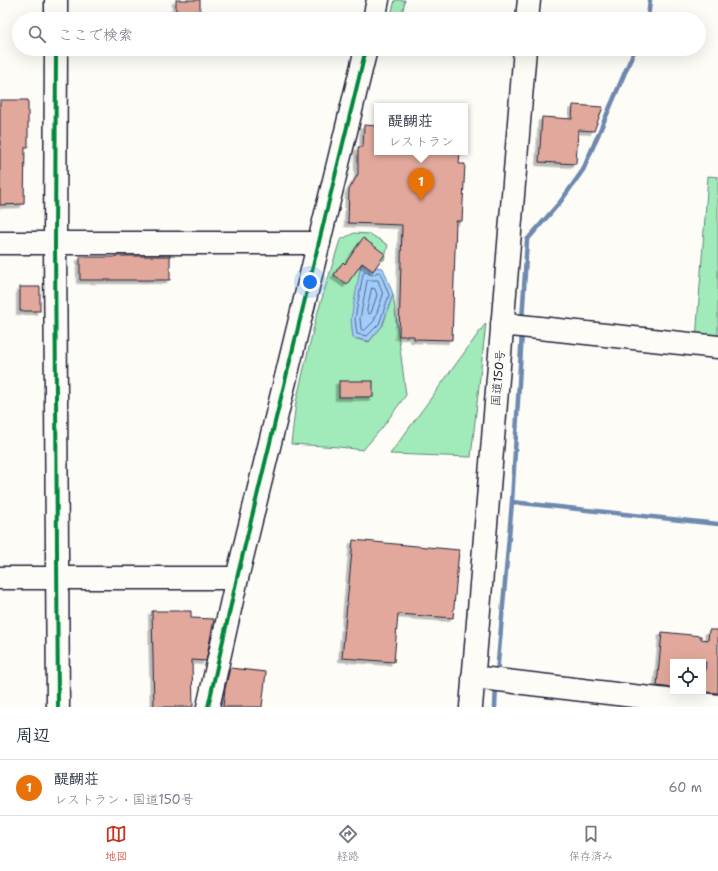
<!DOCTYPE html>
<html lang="ja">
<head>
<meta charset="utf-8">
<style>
	body { margin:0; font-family:"Shantell Sans","Klee One",sans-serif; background:#f6f6f7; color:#1f2937 }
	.controls { position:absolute; right:12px; bottom:12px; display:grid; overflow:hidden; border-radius:0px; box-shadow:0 4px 16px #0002 }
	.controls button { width:36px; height:36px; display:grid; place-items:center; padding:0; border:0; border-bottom:1px solid #e0e1e3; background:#fff; color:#1f2937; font:20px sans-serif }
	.you { position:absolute; left:310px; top:282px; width:14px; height:14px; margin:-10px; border:3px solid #fff; border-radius:50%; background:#1a73e8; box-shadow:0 0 0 6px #1a73e833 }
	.badge { display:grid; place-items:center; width:26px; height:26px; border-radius:50%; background:#c8321e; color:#fff; font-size:13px; font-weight:700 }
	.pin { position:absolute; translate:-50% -33px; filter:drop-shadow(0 1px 2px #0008) }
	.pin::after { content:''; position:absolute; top:21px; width:14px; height:12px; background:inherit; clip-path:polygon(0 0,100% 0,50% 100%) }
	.popup { position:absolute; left:374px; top:103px; width:94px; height:52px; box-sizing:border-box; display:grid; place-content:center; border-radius:0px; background:#fff; filter:drop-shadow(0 1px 3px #0005); font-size:13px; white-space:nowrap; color:#747a83 }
	.popup b { font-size:15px; color:#1f2937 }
	.popup::after { content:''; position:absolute; left:50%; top:100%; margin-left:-8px; border:8px solid transparent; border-top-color:#fff }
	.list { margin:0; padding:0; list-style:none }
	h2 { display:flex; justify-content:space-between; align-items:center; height:52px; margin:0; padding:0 16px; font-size:17px }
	h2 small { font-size:13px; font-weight:400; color:#747a83 }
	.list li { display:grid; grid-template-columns:26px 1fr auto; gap:12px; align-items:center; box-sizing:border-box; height:56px; padding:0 16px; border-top:1px solid #e0e1e3 }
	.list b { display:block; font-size:15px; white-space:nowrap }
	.list p { margin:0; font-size:13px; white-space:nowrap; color:#747a83 }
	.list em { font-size:13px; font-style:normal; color:#747a83 }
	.icon { flex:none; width:22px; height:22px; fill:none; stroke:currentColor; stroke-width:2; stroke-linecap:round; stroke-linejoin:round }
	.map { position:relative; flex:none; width:718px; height:707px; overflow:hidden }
	.search { position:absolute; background:#fff; box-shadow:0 4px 16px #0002; left:12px; right:12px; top:12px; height:44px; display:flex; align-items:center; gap:10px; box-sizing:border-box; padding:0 14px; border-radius:22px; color:#747a83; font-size:15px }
	.sheet { height:108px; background:#fff }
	nav { display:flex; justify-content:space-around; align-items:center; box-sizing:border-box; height:56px; border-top:1px solid #e0e1e3; background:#fff; font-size:11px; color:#747a83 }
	nav a { display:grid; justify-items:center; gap:2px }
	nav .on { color:#c8321e }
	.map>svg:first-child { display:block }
	.green { fill:#a1eab9; stroke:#62867a }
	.water { fill:#a1cdfb; stroke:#6e89ae }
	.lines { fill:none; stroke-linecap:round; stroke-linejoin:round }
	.shore { stroke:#568; stroke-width:1 }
	.stream { stroke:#6e89ae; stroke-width:4.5 }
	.building { fill:#e1a89b; stroke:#22223b; filter:url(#shadow) }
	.minor-casing { stroke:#22223b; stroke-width:25 }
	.highway-casing { stroke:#22223b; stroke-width:25 }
	.minor { stroke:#fdfcf7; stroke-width:22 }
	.highway { stroke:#fdfcf7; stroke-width:22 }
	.cycleway-casing { stroke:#fdfcf7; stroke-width:6 }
	.cycleway { stroke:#00873e; stroke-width:4 }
	.labels { text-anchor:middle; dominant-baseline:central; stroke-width:4; stroke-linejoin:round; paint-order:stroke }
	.street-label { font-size:12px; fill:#22223b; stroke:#fdfcf7 }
</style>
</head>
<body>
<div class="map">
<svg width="718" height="707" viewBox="0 0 718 707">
	<defs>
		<filter id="shadow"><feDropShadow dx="-3.5" dy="3.5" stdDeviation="0" flood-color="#0004"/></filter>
	</defs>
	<rect width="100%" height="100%" fill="#fdfcf7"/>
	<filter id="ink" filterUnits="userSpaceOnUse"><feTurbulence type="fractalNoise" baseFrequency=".025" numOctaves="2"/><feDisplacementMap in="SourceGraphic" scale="8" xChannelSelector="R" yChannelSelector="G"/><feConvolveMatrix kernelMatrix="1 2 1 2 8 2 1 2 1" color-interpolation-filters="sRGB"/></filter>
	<g filter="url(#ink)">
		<g class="green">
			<path d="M 395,0 L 405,0 L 401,19 L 390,19 Z"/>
			<path d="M 708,176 L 718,177 L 718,342 L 696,340 Z"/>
			<path d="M 354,233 L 370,234 L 388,245 L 384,260 L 361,265 L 352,327 L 353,338 L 369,342 L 383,325 L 393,294 L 406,395 L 382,428 L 363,450 L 339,447 L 291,444 L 296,402 L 316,318 L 340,240 Z"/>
			<path d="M 486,323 L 471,457 L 390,454 Z"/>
		</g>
		<path class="water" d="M 361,264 L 372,272 L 376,267 L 383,268 L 393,294 L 382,326 L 369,341 L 353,338 L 351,319 Z"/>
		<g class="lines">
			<g class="shore">
				<path d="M 366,272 L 372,275 L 378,272 L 380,272 L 389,295 L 379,324 L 367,336 L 357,334 L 355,319 L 363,274 Z"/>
				<path d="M 368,280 L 378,280 L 383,295 L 374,321 L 364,331 L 361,329 L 360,319 L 367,281 Z"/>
				<path d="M 372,288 L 375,289 L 377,295 L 371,313 L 369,314 L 367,311 Z"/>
			</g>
			<g class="stream">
				<path d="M 648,19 L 650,0"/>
				<path d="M 522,321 L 527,240 L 561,201 L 583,170 L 635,49"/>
				<path d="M 512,502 L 718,524"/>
				<path d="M 497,674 L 512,502 L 522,332"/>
				<path d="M 495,707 L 496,685"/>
			</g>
		</g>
		<g class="building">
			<rect x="176" y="0" width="24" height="12"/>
			<path d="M 0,100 L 28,100 L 28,147 L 25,147 L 24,204 L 0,205 Z"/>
			<path d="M 573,105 L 603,107 L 594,131 L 578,130 L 576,164 L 539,162 L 542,117 L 572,119 Z"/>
			<path d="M 364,125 L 377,126 L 377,152 L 460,152 L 459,164 L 465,164 L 462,221 L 456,221 L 452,340 L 414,339 L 414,336 L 399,336 L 402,225 L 348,223 L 349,190 L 358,174 L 358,147 L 363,147 Z"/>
			<path d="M 363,238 L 385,254 L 373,271 L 362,263 L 347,284 L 334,275 L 343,262 L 345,264 Z"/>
			<path d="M 115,256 L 170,256 L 170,280 L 80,280 L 80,257 L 115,257 Z"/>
			<rect x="20" y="287" width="20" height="24"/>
			<rect x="339" y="381" width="34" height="16"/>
			<path d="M 353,540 L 459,550 L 453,618 L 398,614 L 394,662 L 342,658 Z"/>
			<path d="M 152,611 L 191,611 L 191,618 L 214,619 L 206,661 L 192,660 L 193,707 L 154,707 Z"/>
			<path d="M 709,630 L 718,630 L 718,693 L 703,692 L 706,662 L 673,662 L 673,688 L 657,686 L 662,632 L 701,636 L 701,639 L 708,640 Z"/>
			<path d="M 230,668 L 266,672 L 262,707 L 223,707 L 225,689 Z"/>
		</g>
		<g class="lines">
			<g class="minor-casing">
				<g id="minor">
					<path d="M 56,19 L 56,0"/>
					<path d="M 374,19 L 378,0"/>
					<path d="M 56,49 L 55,243 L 58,707"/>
					<path d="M 0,243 L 319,243"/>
					<path d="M 502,324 L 718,347"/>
					<path d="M 0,578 L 237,578"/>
					<path d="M 473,677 L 718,706"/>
					<path d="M 208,707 L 237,578 L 366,49"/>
				</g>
			</g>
			<g class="highway-casing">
				<g id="highway">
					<path d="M 527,19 L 529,0"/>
					<path d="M 471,707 L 525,49"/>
				</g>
			</g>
			<use href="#minor" class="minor"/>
			<use href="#highway" class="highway"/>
			<g class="cycleway-casing">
				<g id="cycleway">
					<path d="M 56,49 L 55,243 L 58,707"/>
					<path d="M 208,707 L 237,578 L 366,49"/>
				</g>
			</g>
			<use href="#cycleway" class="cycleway"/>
		</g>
	</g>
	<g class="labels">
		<g class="street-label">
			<text transform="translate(498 378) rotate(-85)">国道150号</text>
		</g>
	</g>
</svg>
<div class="controls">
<button><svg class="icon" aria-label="locate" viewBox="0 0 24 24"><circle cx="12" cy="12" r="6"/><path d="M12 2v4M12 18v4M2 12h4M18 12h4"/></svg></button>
</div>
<div class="you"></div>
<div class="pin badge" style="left:421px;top:201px;background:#e8710a">1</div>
<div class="popup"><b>醍醐荘</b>レストラン</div>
<div class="search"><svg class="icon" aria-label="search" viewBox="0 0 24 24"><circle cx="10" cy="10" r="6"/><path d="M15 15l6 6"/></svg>ここで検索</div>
</div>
<section class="sheet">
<h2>周辺<small></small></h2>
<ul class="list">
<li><span class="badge" style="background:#e8710a">1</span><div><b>醍醐荘</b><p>レストラン · 国道150号</p></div><em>60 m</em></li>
</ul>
</section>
<nav>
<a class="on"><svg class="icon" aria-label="map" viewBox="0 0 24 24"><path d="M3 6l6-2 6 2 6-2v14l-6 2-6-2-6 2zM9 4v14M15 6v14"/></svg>地図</a>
<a><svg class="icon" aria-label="directions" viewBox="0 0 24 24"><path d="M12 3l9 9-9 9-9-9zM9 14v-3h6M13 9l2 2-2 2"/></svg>経路</a>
<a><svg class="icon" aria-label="saved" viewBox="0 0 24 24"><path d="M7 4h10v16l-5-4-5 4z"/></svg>保存済み</a>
</nav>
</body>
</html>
